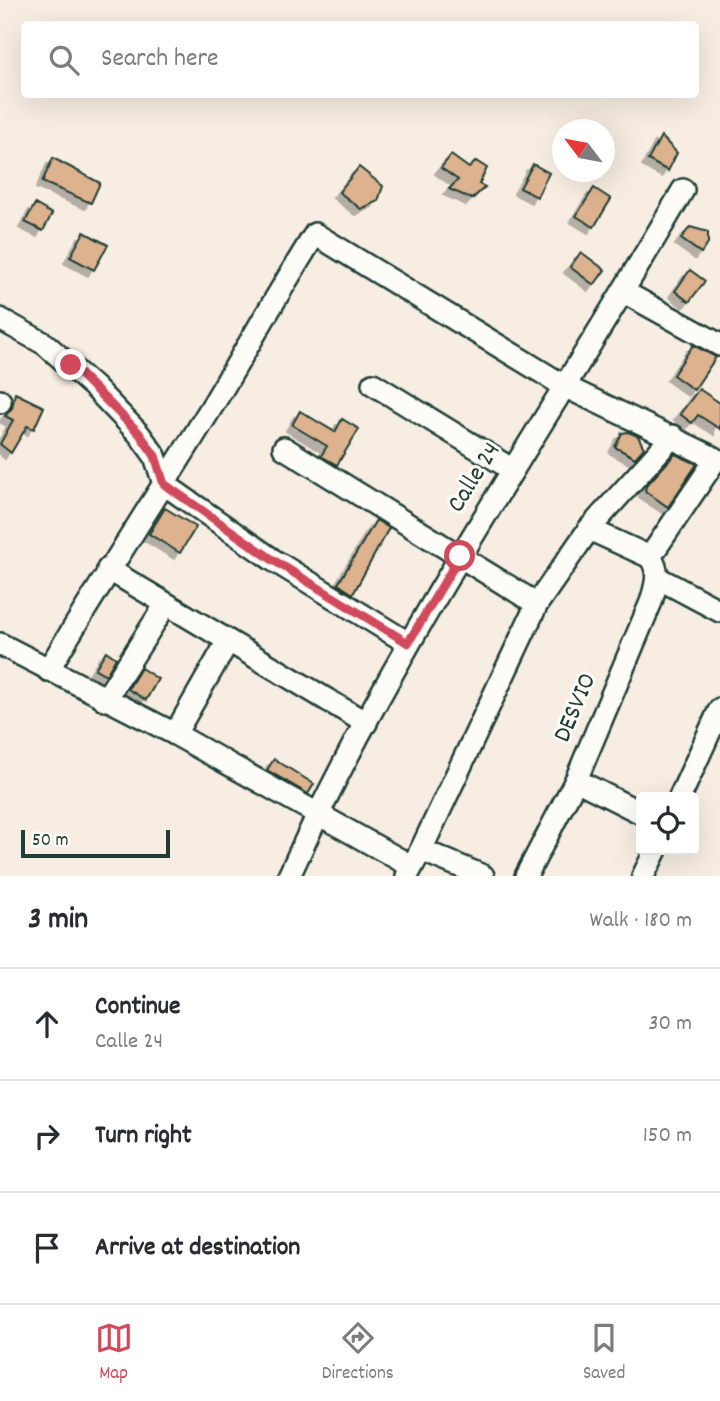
<!DOCTYPE html>
<html lang="en">
<head>
<meta charset="utf-8">
<style>
	body { margin:0; font-family:Dekko,sans-serif; background:#f7f7f7; color:#2b2b33 }
	.controls { position:absolute; right:21px; bottom:21px; display:grid; overflow:hidden; border-radius:7px; box-shadow:0 7px 28px #0002 }
	.controls button { width:63px; height:63px; display:grid; place-items:center; padding:0; border:0; border-bottom:2px solid #e1e1e2; background:#fff; color:#2b2b33; font:35px sans-serif }
	.compass { position:absolute; left:552px; top:119px; width:63px; height:63px; border-radius:50%; background:#fff; box-shadow:0 7px 28px #0002; rotate:302deg }
	.scale { position:absolute; left:21px; bottom:18px; width:149px; box-sizing:border-box; padding-left:7px; border:4px solid #1f3d34; border-top:0; font-size:19px; line-height:24px; white-space:nowrap; color:#1f3d34; -webkit-text-stroke:5px #fdfcf7; paint-order:stroke }
	.stop { position:absolute; width:21px; height:21px; margin:-16px; border:5px solid #d1495b; border-radius:50%; background:#fff }
	.stop.end { background:#d1495b; border-color:#fff; box-shadow:0 2px 7px #0008 }
	.list { margin:0; padding:0; list-style:none }
	h2 { display:flex; justify-content:space-between; align-items:center; height:91px; margin:0; padding:0 28px; font-size:30px }
	h2 small { font-size:23px; font-weight:400; color:#7c7c81 }
	.list li { display:grid; grid-template-columns:46px 1fr auto; gap:21px; align-items:center; box-sizing:border-box; height:112px; padding:0 28px; border-top:2px solid #e1e1e2 }
	.list b { display:block; font-size:26px; white-space:nowrap }
	.list p { margin:0; font-size:23px; white-space:nowrap; color:#7c7c81 }
	.list em { font-size:23px; font-style:normal; color:#7c7c81 }
	.icon { flex:none; width:38px; height:38px; fill:none; stroke:currentColor; stroke-width:2; stroke-linecap:round; stroke-linejoin:round }
	.map { position:relative; flex:none; width:720px; height:876px; overflow:hidden }
	.search { position:absolute; background:#fff; box-shadow:0 7px 28px #0002; left:21px; right:21px; top:21px; height:77px; display:flex; align-items:center; gap:18px; box-sizing:border-box; padding:0 24px; border-radius:7px; color:#7c7c81; font-size:26px }
	.sheet { height:427px; background:#fff }
	nav { display:flex; justify-content:space-around; align-items:center; box-sizing:border-box; height:98px; border-top:2px solid #e1e1e2; background:#fff; font-size:19px; color:#7c7c81 }
	nav a { display:grid; justify-items:center; gap:4px }
	nav .on { color:#d1495b }
	.map>svg:first-child { display:block }
	.building { fill:#ddb28e; stroke:#1f3d34; stroke-width:2; filter:url(#shadow) }
	.lines { fill:none; stroke-linecap:round; stroke-linejoin:round }
	.minor-casing { stroke:#1f3d34; stroke-width:26 }
	.minor { stroke:#fdfcf7; stroke-width:21 }
	.route { stroke:#d1495b; stroke-width:9 }
	.labels { text-anchor:middle; dominant-baseline:central; stroke-width:6; stroke-linejoin:round; paint-order:stroke }
	.street-label { font-size:26px; fill:#1f3d34; stroke:#fdfcf7 }
</style>
</head>
<body>
<div class="map">
<svg width="720" height="876" viewBox="0 0 720 876">
	<defs>
		<filter id="shadow"><feDropShadow dx="-6" dy="6" stdDeviation="0" flood-color="#0004"/></filter>
	</defs>
	<rect width="100%" height="100%" fill="#f7ede2"/>
	<filter id="ink" filterUnits="userSpaceOnUse"><feTurbulence type="fractalNoise" baseFrequency=".0143" numOctaves="2"/><feDisplacementMap in="SourceGraphic" scale="14" xChannelSelector="R" yChannelSelector="G"/><feConvolveMatrix kernelMatrix="1 2 1 2 8 2 1 2 1" color-interpolation-filters="sRGB"/></filter>
	<g filter="url(#ink)">
		<g class="building">
			<path d="M 661,136 L 677,153 L 668,171 L 648,160 Z"/>
			<path d="M 451,155 L 469,168 L 476,161 L 487,168 L 479,184 L 485,187 L 472,199 L 449,189 L 458,180 L 441,168 Z"/>
			<path d="M 53,158 L 100,183 L 91,203 L 42,182 Z"/>
			<path d="M 533,164 L 549,173 L 537,197 L 520,188 Z"/>
			<path d="M 359,167 L 383,186 L 378,201 L 361,209 L 339,192 Z"/>
			<path d="M 594,188 L 611,199 L 594,227 L 576,216 Z"/>
			<path d="M 35,204 L 52,214 L 43,231 L 25,222 Z"/>
			<path d="M 690,227 L 708,232 L 708,243 L 701,253 L 681,239 Z"/>
			<path d="M 84,232 L 108,245 L 94,270 L 70,257 Z"/>
			<path d="M 581,252 L 605,270 L 594,285 L 570,267 Z"/>
			<path d="M 690,270 L 705,281 L 689,302 L 675,291 Z"/>
			<path d="M 693,345 L 716,357 L 694,390 L 673,375 Z"/>
			<path d="M 699,389 L 720,403 L 720,429 L 698,415 L 692,423 L 680,414 Z"/>
			<path d="M 15,393 L 44,407 L 34,429 L 27,426 L 11,453 L 0,444 L 13,420 L 5,416 L 12,408 Z"/>
			<path d="M 300,411 L 335,432 L 342,419 L 359,429 L 337,465 L 321,456 L 327,446 L 292,425 Z"/>
			<path d="M 628,432 L 638,436 L 644,448 L 635,458 L 615,447 L 622,433 Z"/>
			<path d="M 675,454 L 697,464 L 668,507 L 645,491 L 646,486 Z"/>
			<path d="M 165,508 L 196,527 L 180,553 L 149,534 Z"/>
			<path d="M 376,520 L 389,528 L 353,594 L 338,584 Z"/>
			<path d="M 106,651 L 116,658 L 106,675 L 95,669 Z"/>
			<path d="M 141,668 L 158,679 L 146,700 L 128,689 Z"/>
			<path d="M 274,759 L 314,784 L 308,794 L 267,770 Z"/>
		</g>
		<g class="lines">
			<g class="minor-casing">
				<g id="minor">
					<path d="M 624,292 L 720,345"/>
					<path d="M 0,319 L 45,344 L 95,388 L 139,434 L 155,456 L 164,484 L 273,560 L 408,643"/>
					<path d="M 373,384 L 513,470"/>
					<path d="M 0,401 L 0,402"/>
					<path d="M 284,448 L 537,604"/>
					<path d="M 589,529 L 650,557"/>
					<path d="M 108,569 L 366,723"/>
					<path d="M 658,578 L 720,611"/>
					<path d="M 0,644 L 175,734 L 411,866"/>
					<path d="M 48,670 C 101,582 157,496 211,408 C 246,350 279,291 315,234 L 566,387 L 716,459 L 650,557"/>
					<path d="M 105,700 L 166,604"/>
					<path d="M 175,734 L 228,641"/>
					<path d="M 576,780 L 641,813"/>
					<path d="M 680,797 L 720,709"/>
					<path d="M 421,850 L 483,876"/>
					<path d="M 289,876 C 398,635 551,418 683,190"/>
					<path d="M 407,876 L 421,850 L 537,604 L 589,529 L 673,436"/>
					<path d="M 526,876 L 576,780 L 651,602 C 656,585 661,572 650,557"/>
					<path d="M 643,876 L 656,850"/>
				</g>
			</g>
			<use href="#minor" class="minor"/>
		</g>
	</g>
	<g class="lines" filter="url(#ink)">
		<path class="route" d="M 71,365 L 139,433 L 155,456 L 164,484 L 273,560 L 408,643 L 460,556"/>
	</g>
	<g class="labels">
		<g class="street-label">
			<text transform="translate(475 478) rotate(-58)">Calle 24</text>
			<text transform="translate(576 708) rotate(-67)">DESVIO</text>
		</g>
	</g>
</svg>
<div class="controls">
<button><svg class="icon" aria-label="locate" viewBox="0 0 24 24"><circle cx="12" cy="12" r="6"/><path d="M12 2v4M12 18v4M2 12h4M18 12h4"/></svg></button>
</div>
<svg class="compass" viewBox="-18 -18 36 36"><path d="M0-13l5 13h-10z" fill="#e53935"/><path d="M0 13l5-13h-10z" fill="#7c7c81"/></svg>
<div class="scale">50 m</div>
<div class="stop" style="left:460px;top:556px"></div>
<div class="stop end" style="left:71px;top:365px"></div>
<div class="search"><svg class="icon" aria-label="search" viewBox="0 0 24 24"><circle cx="10" cy="10" r="6"/><path d="M15 15l6 6"/></svg>Search here</div>
</div>
<section class="sheet">
<h2>3 min<small>Walk · 180 m</small></h2>
<ul class="list">
<li><svg class="icon" aria-label="ahead" viewBox="0 0 24 24"><path d="M12 20V5M6 11l6-6 6 6"/></svg><div><b>Continue</b><p>Calle 24</p></div><em>30 m</em></li>
<li><svg class="icon" aria-label="right" viewBox="0 0 24 24"><path d="M7 20v-9h11M14 6l5 5-5 5"/></svg><div><b>Turn right</b></div><em>150 m</em></li>
<li><svg class="icon" aria-label="arrive" viewBox="0 0 24 24"><path d="M6 21V4h12l-3 4 3 4H6"/></svg><div><b>Arrive at destination</b></div></li>
</ul>
</section>
<nav>
<a class="on"><svg class="icon" aria-label="map" viewBox="0 0 24 24"><path d="M3 6l6-2 6 2 6-2v14l-6 2-6-2-6 2zM9 4v14M15 6v14"/></svg>Map</a>
<a><svg class="icon" aria-label="directions" viewBox="0 0 24 24"><path d="M12 3l9 9-9 9-9-9zM9 14v-3h6M13 9l2 2-2 2"/></svg>Directions</a>
<a><svg class="icon" aria-label="saved" viewBox="0 0 24 24"><path d="M7 4h10v16l-5-4-5 4z"/></svg>Saved</a>
</nav>
</body>
</html>
